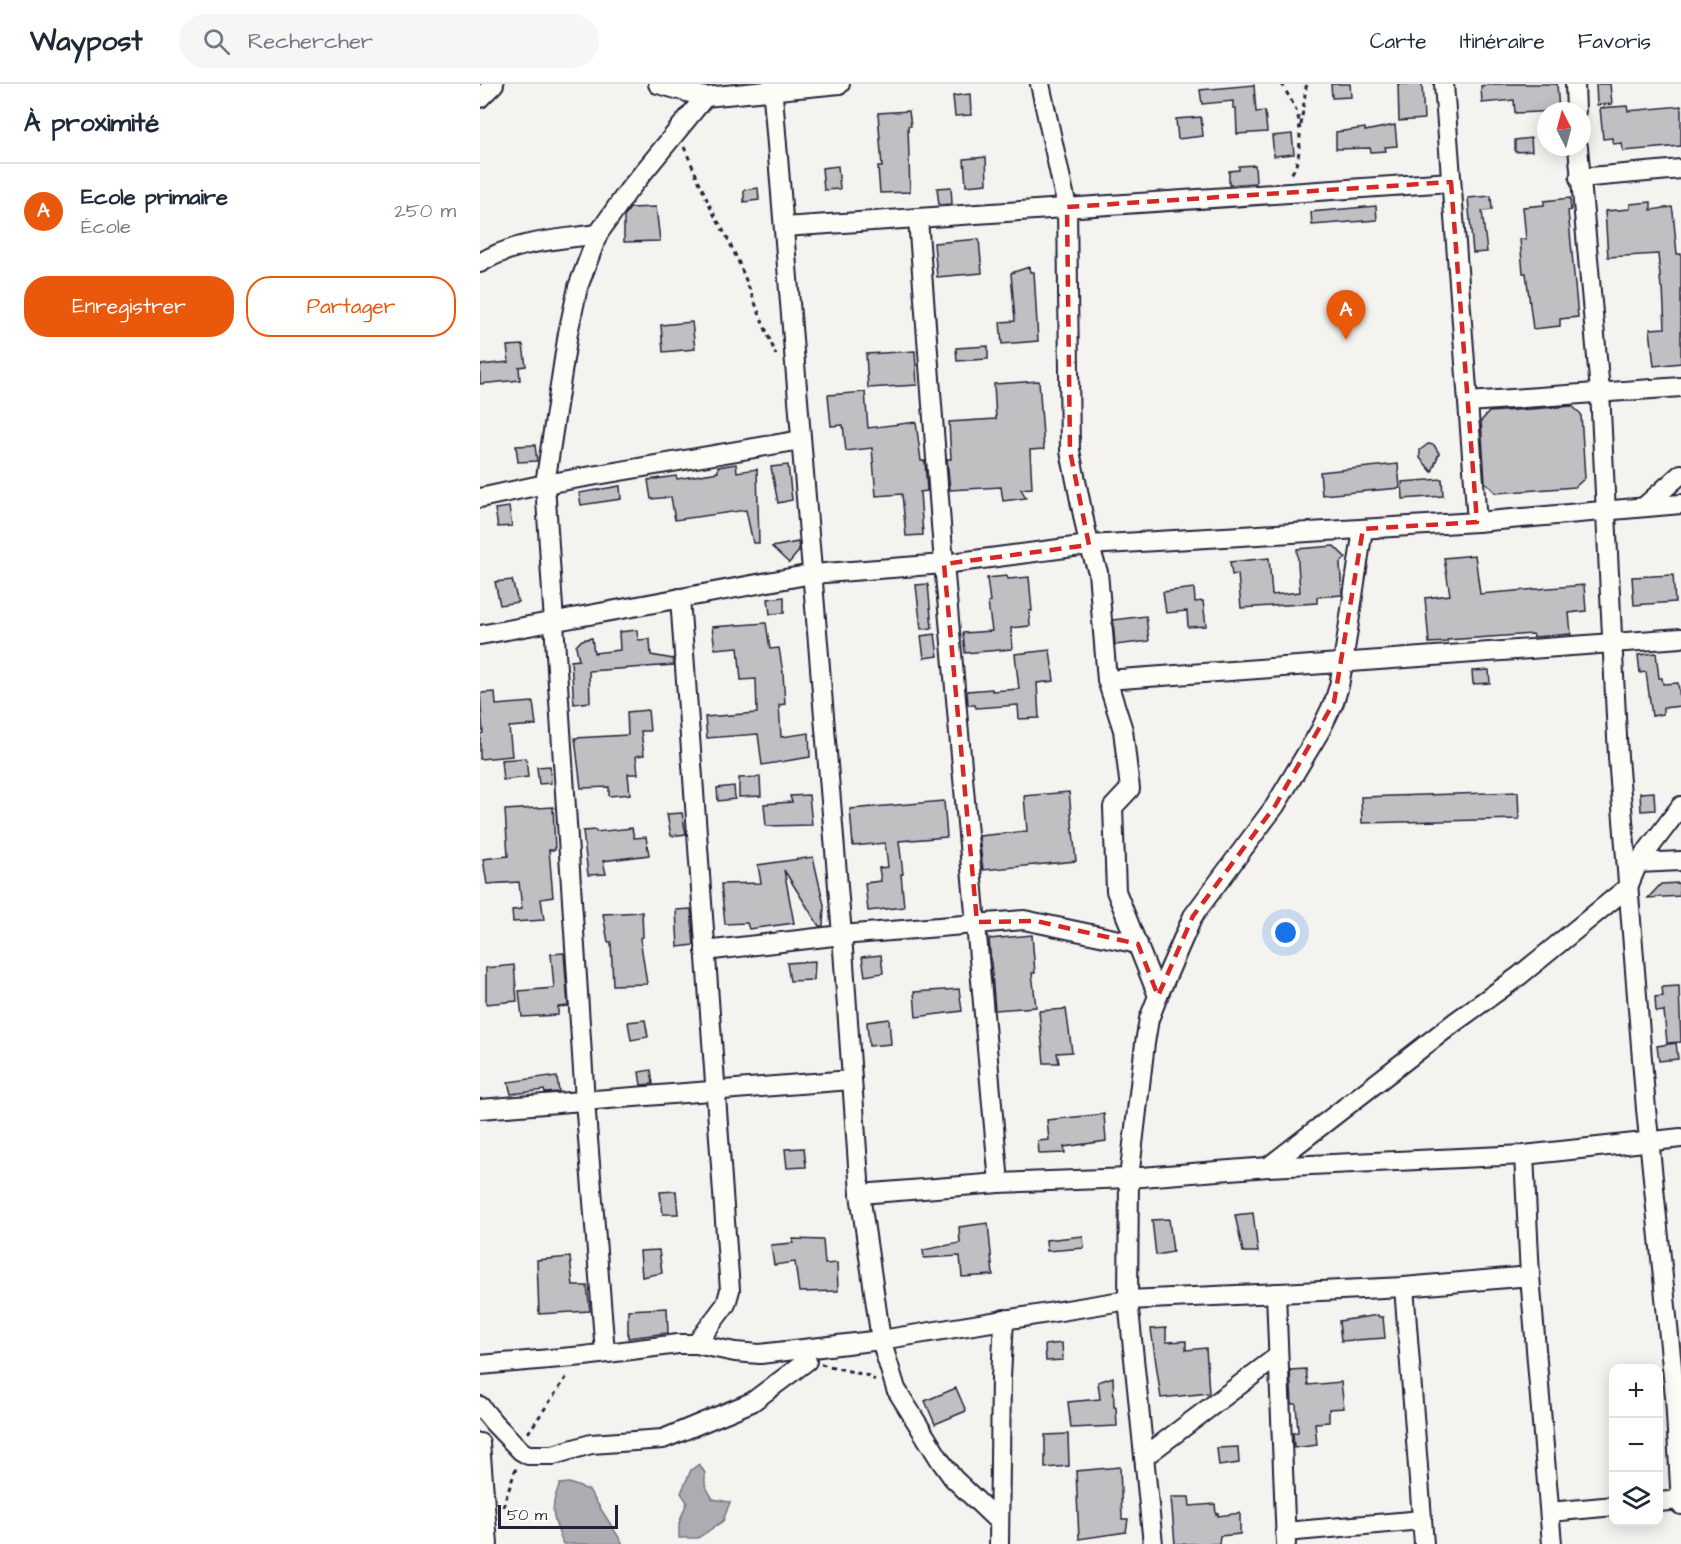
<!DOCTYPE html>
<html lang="fr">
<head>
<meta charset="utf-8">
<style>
	body { margin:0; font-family:"Architects Daughter",sans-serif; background:#f6f6f7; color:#1f2937 }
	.controls { position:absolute; right:18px; bottom:18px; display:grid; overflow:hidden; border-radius:12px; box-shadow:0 3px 15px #0003 }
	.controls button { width:54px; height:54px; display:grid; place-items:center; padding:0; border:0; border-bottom:2px solid #e0e1e3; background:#fff; color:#1f2937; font:30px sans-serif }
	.compass { position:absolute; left:1057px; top:18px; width:54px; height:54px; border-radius:50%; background:#fff; box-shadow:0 3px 15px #0003; rotate:354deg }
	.scale { position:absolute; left:18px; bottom:15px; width:120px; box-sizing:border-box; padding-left:6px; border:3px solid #22223b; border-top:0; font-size:16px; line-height:21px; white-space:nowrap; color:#22223b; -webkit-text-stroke:4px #fdfcf7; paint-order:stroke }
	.you { position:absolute; left:806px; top:849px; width:21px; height:21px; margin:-15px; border:4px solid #fff; border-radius:50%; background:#1a73e8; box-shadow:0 0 0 9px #1a73e833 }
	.badge { display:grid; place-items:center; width:39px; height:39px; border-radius:50%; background:#ea580c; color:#fff; font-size:20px; font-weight:700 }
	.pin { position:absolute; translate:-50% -50px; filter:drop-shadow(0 2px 3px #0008) }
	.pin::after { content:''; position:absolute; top:32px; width:21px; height:18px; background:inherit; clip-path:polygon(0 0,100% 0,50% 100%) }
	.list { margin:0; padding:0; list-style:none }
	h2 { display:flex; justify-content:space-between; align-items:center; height:78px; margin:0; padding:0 24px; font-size:26px }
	h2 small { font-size:20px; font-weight:400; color:#747a83 }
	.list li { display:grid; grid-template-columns:39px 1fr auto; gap:18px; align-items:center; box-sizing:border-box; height:96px; padding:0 24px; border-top:2px solid #e0e1e3 }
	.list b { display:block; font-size:22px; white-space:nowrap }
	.list p { margin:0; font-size:20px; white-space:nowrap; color:#747a83 }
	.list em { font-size:20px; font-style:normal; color:#747a83 }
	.actions { display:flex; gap:12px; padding:18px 24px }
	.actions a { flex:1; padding:14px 0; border:2px solid #ea580c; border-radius:24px; text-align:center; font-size:21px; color:#ea580c }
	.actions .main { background:#ea580c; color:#fff }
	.icon { flex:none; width:33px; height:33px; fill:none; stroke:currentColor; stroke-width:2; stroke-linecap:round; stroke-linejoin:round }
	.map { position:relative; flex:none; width:1201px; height:1460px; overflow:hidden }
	header { display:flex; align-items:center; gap:36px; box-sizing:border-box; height:84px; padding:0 30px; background:#fff; border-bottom:2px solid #e0e1e3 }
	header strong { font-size:28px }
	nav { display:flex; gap:33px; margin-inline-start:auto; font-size:21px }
	.search { width:420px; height:54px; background:#f6f6f7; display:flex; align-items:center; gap:15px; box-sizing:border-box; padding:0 21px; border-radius:33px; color:#747a83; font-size:22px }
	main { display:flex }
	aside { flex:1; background:#fff }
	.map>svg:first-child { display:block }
	.water { fill:#acacb2; stroke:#757582; stroke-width:1.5 }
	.building { fill:#c0bfc2; stroke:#22223b; stroke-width:1.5 }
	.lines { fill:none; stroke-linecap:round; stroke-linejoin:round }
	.street-casing { stroke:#22223b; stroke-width:22 }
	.path { stroke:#22223b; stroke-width:3; stroke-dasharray:4.5 4.5; stroke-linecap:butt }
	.street { stroke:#fdfcf7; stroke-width:18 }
	.marked { fill:none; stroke:#d62828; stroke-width:4.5; stroke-dasharray:12 8; stroke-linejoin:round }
</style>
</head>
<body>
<header>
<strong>Waypost</strong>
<div class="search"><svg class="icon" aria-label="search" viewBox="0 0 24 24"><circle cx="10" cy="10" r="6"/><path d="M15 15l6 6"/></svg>Rechercher</div>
<nav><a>Carte</a><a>Itinéraire</a><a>Favoris</a></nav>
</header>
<main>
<aside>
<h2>À proximité<small></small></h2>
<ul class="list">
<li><span class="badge">A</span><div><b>Ecole primaire</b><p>École</p></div><em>250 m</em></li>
</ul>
<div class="actions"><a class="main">Enregistrer</a><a>Partager</a></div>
</aside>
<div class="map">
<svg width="1201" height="1460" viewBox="0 0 1201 1460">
	<rect width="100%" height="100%" fill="#f4f3ef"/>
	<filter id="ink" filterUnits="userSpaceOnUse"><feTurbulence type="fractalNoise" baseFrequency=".0167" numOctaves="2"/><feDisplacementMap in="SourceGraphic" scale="12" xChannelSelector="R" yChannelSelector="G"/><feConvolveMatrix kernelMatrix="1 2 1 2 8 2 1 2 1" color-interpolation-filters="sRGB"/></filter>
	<g filter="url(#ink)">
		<g class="water">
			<path d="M 219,1380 L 225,1389 L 225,1401 L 233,1415 L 250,1418 L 243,1437 L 218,1454 L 199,1454 L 199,1439 L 207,1418 L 201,1409 L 211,1386 Z"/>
			<path d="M 89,1399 L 109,1406 L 143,1460 L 83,1460 C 74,1436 68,1425 80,1400 Z"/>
		</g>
		<g class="building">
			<path d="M 851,0 L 870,0 L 871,13 L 852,14 Z"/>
			<path d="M 918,0 L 942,0 L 944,35 L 919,37 Z"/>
			<path d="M 1015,0 L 1077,0 L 1079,27 L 1035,29 L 1034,16 L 1002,19 L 1001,2 Z"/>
			<path d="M 1116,0 L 1130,0 L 1132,20 L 1117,21 Z"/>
			<path d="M 774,1 L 776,28 L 785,27 L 787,48 L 757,50 L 756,24 L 753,24 L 753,17 L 722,20 L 720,6 Z"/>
			<path d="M 490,10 L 491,31 L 475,32 L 473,12 Z"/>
			<path d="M 1147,22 L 1148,27 L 1201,22 L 1201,62 L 1143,67 L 1142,59 L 1133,60 L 1132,54 L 1123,55 L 1120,24 Z"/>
			<path d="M 429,27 L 431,42 L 428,42 L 430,108 L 400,109 L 398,83 L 402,83 L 398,29 Z"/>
			<path d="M 721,33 L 723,52 L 698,55 L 696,35 Z"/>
			<path d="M 915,41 L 917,62 L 905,63 L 906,67 L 891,68 L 890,64 L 856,65 L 856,48 L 885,44 L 885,47 Z"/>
			<path d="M 812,50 L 814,70 L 794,72 L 792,52 Z"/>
			<path d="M 1051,54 L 1052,67 L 1035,68 L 1035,56 Z"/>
			<path d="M 506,73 L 507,100 L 486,102 L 484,75 Z"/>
			<path d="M 775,81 L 776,99 L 749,101 L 749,87 L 759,86 L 759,82 Z"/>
			<path d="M 358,82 L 360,105 L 344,106 L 342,84 Z"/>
			<path d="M 471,103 L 472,120 L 459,121 L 457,104 Z"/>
			<path d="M 278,104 L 279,116 L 264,118 L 264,106 Z"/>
			<path d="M 1011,112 L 1012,126 L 1002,127 L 1007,168 L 993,169 L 988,114 Z"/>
			<path d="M 1090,114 L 1091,126 L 1088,127 L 1098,233 L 1080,235 L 1080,242 L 1053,245 L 1046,189 L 1043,189 L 1040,155 L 1046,155 L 1043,123 L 1064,121 L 1064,117 Z"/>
			<path d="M 1171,118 L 1171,126 L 1192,123 L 1193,128 L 1197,170 L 1201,170 L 1201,279 L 1174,282 L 1170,245 L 1185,244 L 1183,204 L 1181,204 L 1178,170 L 1128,173 L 1125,127 L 1150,125 L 1150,120 Z"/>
			<path d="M 896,122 L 897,136 L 832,141 L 831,128 Z"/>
			<path d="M 176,123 L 180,157 L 144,158 L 144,133 L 150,124 Z"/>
			<path d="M 499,155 L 502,189 L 457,193 L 454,159 Z"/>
			<path d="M 549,183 L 550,188 L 554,188 L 558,257 L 522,260 L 520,238 L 535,237 L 531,189 Z"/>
			<path d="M 212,238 L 215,265 L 183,268 L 181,241 Z"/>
			<path d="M 43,261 L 46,282 L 39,283 L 40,296 L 0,300 L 0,281 L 29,278 L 27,262 Z"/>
			<path d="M 508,262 L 508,275 L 477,277 L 476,264 Z"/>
			<path d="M 435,267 L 437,301 L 388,304 L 386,270 Z"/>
			<path d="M 559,297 L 564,365 L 550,366 L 552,404 L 541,405 L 546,414 L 523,417 L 521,403 L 470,406 L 467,375 L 471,375 L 469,338 L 516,335 L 514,300 Z"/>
			<path d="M 385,308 L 388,344 L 436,338 L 441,377 L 445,377 L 447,407 L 440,408 L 443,451 L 426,452 L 422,410 L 396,412 L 392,364 L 366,367 L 363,341 L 351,342 L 348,311 Z"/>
			<path d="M 1092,322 L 1101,330 L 1105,394 L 1095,403 L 1016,409 L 1005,398 L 1001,337 L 1009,328 Z"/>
			<path d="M 948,360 L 954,361 L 959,369 L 952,388 L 940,374 L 940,366 Z"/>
			<path d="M 55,361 L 57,377 L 38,378 L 36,362 Z"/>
			<path d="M 256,380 L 257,388 L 277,385 L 279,459 L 273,459 L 266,426 L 195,436 L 191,413 L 171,415 L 168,396 L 196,392 L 197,395 L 238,388 L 238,383 Z"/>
			<path d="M 918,380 L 920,404 L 842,411 L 840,388 Z"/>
			<path d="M 308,381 L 312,416 L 298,419 L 291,383 Z"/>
			<path d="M 962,395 L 963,412 L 923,415 L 922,398 Z"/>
			<path d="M 140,402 L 141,415 L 101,421 L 99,409 Z"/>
			<path d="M 29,423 L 32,442 L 18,443 L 15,425 Z"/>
			<path d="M 318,458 L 319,467 L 309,479 L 292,463 Z"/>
			<path d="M 854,462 L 866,474 L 860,479 L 862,511 L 837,513 L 837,519 L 761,524 L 758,490 L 752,491 L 750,478 L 789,474 L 792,511 L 820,508 L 817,465 Z"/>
			<path d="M 995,471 L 1000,510 L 1104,501 L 1106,527 L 1089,529 L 1091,550 L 1054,553 L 1053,550 L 967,556 L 967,558 L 949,559 L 945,514 L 970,511 L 964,474 Z"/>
			<path d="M 1193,491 L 1195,518 L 1154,521 L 1152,493 Z"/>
			<path d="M 527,492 L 528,495 L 549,493 L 552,527 L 549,527 L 550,542 L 531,544 L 532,565 L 485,569 L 483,549 L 512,547 L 508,519 L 510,518 L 507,494 Z"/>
			<path d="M 32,496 L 38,518 L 20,521 L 15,498 Z"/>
			<path d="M 448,500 L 452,544 L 441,545 L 436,501 Z"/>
			<path d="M 714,504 L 715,518 L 723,517 L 726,542 L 708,543 L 707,527 L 686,529 L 683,508 Z"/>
			<path d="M 304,513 L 304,529 L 290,530 L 288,515 Z"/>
			<path d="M 666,532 L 669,557 L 635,561 L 633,536 Z"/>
			<path d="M 286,539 L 290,565 L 299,564 L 303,589 L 305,620 L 299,621 L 301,653 L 329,649 L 330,673 L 282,681 L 278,650 L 227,654 L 225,633 L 277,629 L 276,595 L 261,596 L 258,563 L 235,565 L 232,543 Z"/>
			<path d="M 157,546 L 158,556 L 170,555 L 171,571 L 193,575 L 194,581 L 109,587 L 110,618 L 94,620 L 91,577 L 99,576 L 96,562 L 102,556 L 112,554 L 114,569 L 140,566 L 139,548 Z"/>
			<path d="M 455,550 L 458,572 L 444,574 L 441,552 Z"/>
			<path d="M 570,566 L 574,597 L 557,599 L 559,634 L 539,635 L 538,621 L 496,624 L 495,621 L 488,621 L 487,607 L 512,605 L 512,607 L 539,605 L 535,570 Z"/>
			<path d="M 1176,569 L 1179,594 L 1182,594 L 1183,600 L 1198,599 L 1201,622 L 1183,624 L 1183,630 L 1172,632 L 1166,588 L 1160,589 L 1158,571 Z"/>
			<path d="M 1009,586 L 1010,599 L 993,600 L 992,587 Z"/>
			<path d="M 15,608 L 16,621 L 53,618 L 56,641 L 29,643 L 32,672 L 0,675 L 0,650 L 3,649 L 0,609 Z"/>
			<path d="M 168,626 L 170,647 L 161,647 L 164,671 L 156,672 L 158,690 L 148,690 L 150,710 L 129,712 L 129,703 L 101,704 L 95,654 L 148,651 L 147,628 Z"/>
			<path d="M 46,674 L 48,693 L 23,696 L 21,676 Z"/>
			<path d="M 70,682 L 71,699 L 59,700 L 57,683 Z"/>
			<path d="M 280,693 L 281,712 L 259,713 L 259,694 Z"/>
			<path d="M 254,702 L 255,715 L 238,717 L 237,704 Z"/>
			<path d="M 589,708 L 596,777 L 503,786 L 499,752 L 547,747 L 544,712 Z"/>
			<path d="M 1038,708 L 1039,735 L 882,739 L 881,713 Z"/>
			<path d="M 1174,708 L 1175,726 L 1161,727 L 1160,709 Z"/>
			<path d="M 329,711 L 332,741 L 286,742 L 284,720 L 312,718 L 310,712 Z"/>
			<path d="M 464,717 L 467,753 L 419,757 L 423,790 L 421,790 L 424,823 L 388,827 L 385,799 L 401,797 L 399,784 L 408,783 L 405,759 L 373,762 L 370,725 Z"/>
			<path d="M 73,723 L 75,766 L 69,766 L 73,813 L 61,815 L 64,836 L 33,838 L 32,826 L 42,825 L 39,798 L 7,800 L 3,775 L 28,772 L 25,726 Z"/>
			<path d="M 202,729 L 206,750 L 191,752 L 187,730 Z"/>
			<path d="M 152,744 L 154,754 L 166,753 L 169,771 L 123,777 L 126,790 L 108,791 L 103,747 L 116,746 L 116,748 Z"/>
			<path d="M 333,773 L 344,821 L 343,842 L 339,842 L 304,786 L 314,839 L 269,845 L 267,839 L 245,840 L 241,800 L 281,799 L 278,781 Z"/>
			<path d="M 1199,799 L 1200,812 L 1168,814 L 1181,800 Z"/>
			<path d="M 211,825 L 214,861 L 198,863 L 196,826 Z"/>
			<path d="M 162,828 L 163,853 L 160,854 L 167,900 L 133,901 L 131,858 L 128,858 L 123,830 Z"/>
			<path d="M 552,851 L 555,889 L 552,889 L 556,923 L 515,926 L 509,855 Z"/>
			<path d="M 84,869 L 88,922 L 78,923 L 78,931 L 42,933 L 39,907 L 74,904 L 71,870 Z"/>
			<path d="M 401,871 L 403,889 L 385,892 L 382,873 Z"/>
			<path d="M 335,877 L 334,896 L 310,897 L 307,879 Z"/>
			<path d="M 34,881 L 37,917 L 6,920 L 6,884 Z"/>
			<path d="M 1199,902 L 1201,958 L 1187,959 L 1184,927 L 1176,928 L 1175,913 L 1183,912 L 1182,903 Z"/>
			<path d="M 479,905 L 482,927 L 436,933 L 434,908 Z"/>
			<path d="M 586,925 L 592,968 L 577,969 L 579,979 L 564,979 L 559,927 Z"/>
			<path d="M 409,935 L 411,960 L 389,962 L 387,938 Z"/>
			<path d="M 165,936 L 168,953 L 151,956 L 148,938 Z"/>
			<path d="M 1196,959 L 1198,975 L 1179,977 L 1177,962 Z"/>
			<path d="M 171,986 L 173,1000 L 161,1001 L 159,988 Z"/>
			<path d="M 70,992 L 70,994 L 77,993 L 79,1008 L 65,1009 L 64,1006 L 31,1010 L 28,998 Z"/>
			<path d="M 624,1030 L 626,1057 L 584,1063 L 585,1069 L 559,1070 L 558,1057 L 569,1056 L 567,1036 Z"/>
			<path d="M 324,1064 L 326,1083 L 307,1084 L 305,1065 Z"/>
			<path d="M 196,1107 L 198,1130 L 183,1130 L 180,1108 Z"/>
			<path d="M 773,1129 L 778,1168 L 763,1168 L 755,1131 Z"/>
			<path d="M 689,1135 L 693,1168 L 676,1171 L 672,1136 Z"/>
			<path d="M 508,1139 L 513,1191 L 482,1193 L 480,1172 L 444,1174 L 443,1166 L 480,1159 L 479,1143 Z"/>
			<path d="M 603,1152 L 604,1164 L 567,1167 L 566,1156 Z"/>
			<path d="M 313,1155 L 343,1156 L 345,1180 L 357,1179 L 358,1207 L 319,1208 L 315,1178 L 294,1181 L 291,1161 L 313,1159 Z"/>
			<path d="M 179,1166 L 182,1189 L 162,1193 L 160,1167 Z"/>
			<path d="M 90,1173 L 93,1202 L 107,1202 L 110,1227 L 59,1230 L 57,1176 Z"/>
			<path d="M 187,1224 L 188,1249 L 148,1254 L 148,1226 Z"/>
			<path d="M 898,1231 L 899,1233 L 903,1233 L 905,1254 L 861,1257 L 859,1237 Z"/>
			<path d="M 686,1244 L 686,1258 L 706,1257 L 706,1266 L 726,1264 L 729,1309 L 681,1314 L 671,1245 Z"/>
			<path d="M 582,1259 L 583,1276 L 566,1277 L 565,1261 Z"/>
			<path d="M 826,1285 L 828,1301 L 861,1298 L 864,1324 L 849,1325 L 849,1338 L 835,1339 L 837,1361 L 814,1364 L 813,1349 L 818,1348 L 816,1320 L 812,1320 L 810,1286 Z"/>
			<path d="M 633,1293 L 634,1323 L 636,1323 L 637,1342 L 591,1344 L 588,1318 L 620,1315 L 618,1298 Z"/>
			<path d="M 476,1304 L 486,1327 L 455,1340 L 445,1317 Z"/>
			<path d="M 588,1350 L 589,1382 L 565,1384 L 565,1351 Z"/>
			<path d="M 758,1363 L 759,1379 L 739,1382 L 737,1364 Z"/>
			<path d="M 640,1383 L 642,1435 L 648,1435 L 646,1448 L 599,1455 L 596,1387 Z"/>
			<path d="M 691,1413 L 709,1413 L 710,1422 L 735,1420 L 736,1430 L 738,1429 L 738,1432 L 760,1429 L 760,1450 L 740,1452 L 739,1460 L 695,1460 Z"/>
		</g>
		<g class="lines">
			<g class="street-casing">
				<g id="street">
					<path d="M 178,0 L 225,13 L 360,0"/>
					<path d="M 292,0 L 362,851 L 380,1110 L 401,1256 L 416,1305 L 460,1376 L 473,1394 L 519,1438"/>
					<path d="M 560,0 L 587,123 L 590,367 L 609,461 L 618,488 L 627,596 L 643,646 L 650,705 L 633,723 L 636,807 L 678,912 L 669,935 L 665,959 L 649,1094 L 648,1216 L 673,1460"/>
					<path d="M 964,0 L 997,438"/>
					<path d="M 1095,0 L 1096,27"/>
					<path d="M 0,14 L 14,0"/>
					<path d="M 1098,63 L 1120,307 L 1138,673 L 1166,1025 L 1195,1312 L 1201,1421"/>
					<path d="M 1099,94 L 1201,85"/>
					<path d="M 438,135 L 464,480 L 519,1099"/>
					<path d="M 304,143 L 971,98"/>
					<path d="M 0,179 C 35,157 77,156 118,150"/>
					<path d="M 988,318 L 1201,303"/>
					<path d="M 0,414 L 65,400 L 321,356"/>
					<path d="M 1165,422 L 1201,390"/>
					<path d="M 200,514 L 250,1206 L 246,1220 L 216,1260"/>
					<path d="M 0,551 L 332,490 L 464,480 L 609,461 L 997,438 L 1201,420"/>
					<path d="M 627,596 L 1201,554"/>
					<path d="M 1158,779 L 1201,777"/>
					<path d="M 225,867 L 362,851 L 544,836 L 658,860"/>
					<path d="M 678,912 L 713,832 L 795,722 L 840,647 L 854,618 L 859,602 L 863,579 L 883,445"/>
					<path d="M 0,1025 L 371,996"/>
					<path d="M 1044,1071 L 1050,1192 L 1072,1460"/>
					<path d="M 788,1083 L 975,938 L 1039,892 L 1148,803 L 1158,779 L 1201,722"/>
					<path d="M 380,1110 L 519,1099 L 649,1094 L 788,1083 L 1044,1071 L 1201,1054"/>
					<path d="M 924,1203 L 944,1460"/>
					<path d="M 796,1209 L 806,1460"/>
					<path d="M 125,1268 L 105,1017 L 65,400 L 88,249 L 98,203 L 118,150 L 148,107 L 225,13"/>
					<path d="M 0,1281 L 104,1272 L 198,1260 L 216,1260 L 255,1268 L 280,1270 L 401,1256 L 648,1216 L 924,1203 L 1050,1192"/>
					<path d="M 0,1322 L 14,1339 L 41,1367 L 48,1371 L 73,1371 L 111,1360 L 183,1355 L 272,1318 L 327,1277"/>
					<path d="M 0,1359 L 8,1460"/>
					<path d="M 664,1373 L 798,1272"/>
					<path d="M 1178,1418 L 1201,1416"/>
					<path d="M 1070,1428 L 1134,1422"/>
					<path d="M 805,1448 L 942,1436"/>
					<path d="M 519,1460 L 521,1294 L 524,1235"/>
				</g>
			</g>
			<g class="path">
				<path d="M 802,0 C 806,8 812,17 816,26 C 822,40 822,80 810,91"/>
				<path d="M 821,41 L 826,3 L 828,0"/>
				<path d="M 204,63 L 232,127 L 248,155 L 259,179 L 296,271"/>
				<path d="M 341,1280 L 389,1292 L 395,1296"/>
				<path d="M 48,1349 L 88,1291"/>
				<path d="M 23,1423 L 36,1384"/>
			</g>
			<use href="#street" class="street"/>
		</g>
	</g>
	<path class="marked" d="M 971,98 L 997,438 L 883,445 L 854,618 L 795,722 L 713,832 L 678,912 L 658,860 L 556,837 L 497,838 L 464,480 L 609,461 L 590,367 L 587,123 Z"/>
</svg>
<div class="controls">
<button>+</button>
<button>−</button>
<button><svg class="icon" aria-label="layers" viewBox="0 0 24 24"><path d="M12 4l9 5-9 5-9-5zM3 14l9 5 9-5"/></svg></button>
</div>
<svg class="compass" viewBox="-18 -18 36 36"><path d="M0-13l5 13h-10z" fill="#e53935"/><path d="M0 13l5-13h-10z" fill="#747a83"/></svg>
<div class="scale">50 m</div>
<div class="you"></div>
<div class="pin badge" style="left:866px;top:256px">A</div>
</div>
</main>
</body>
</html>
